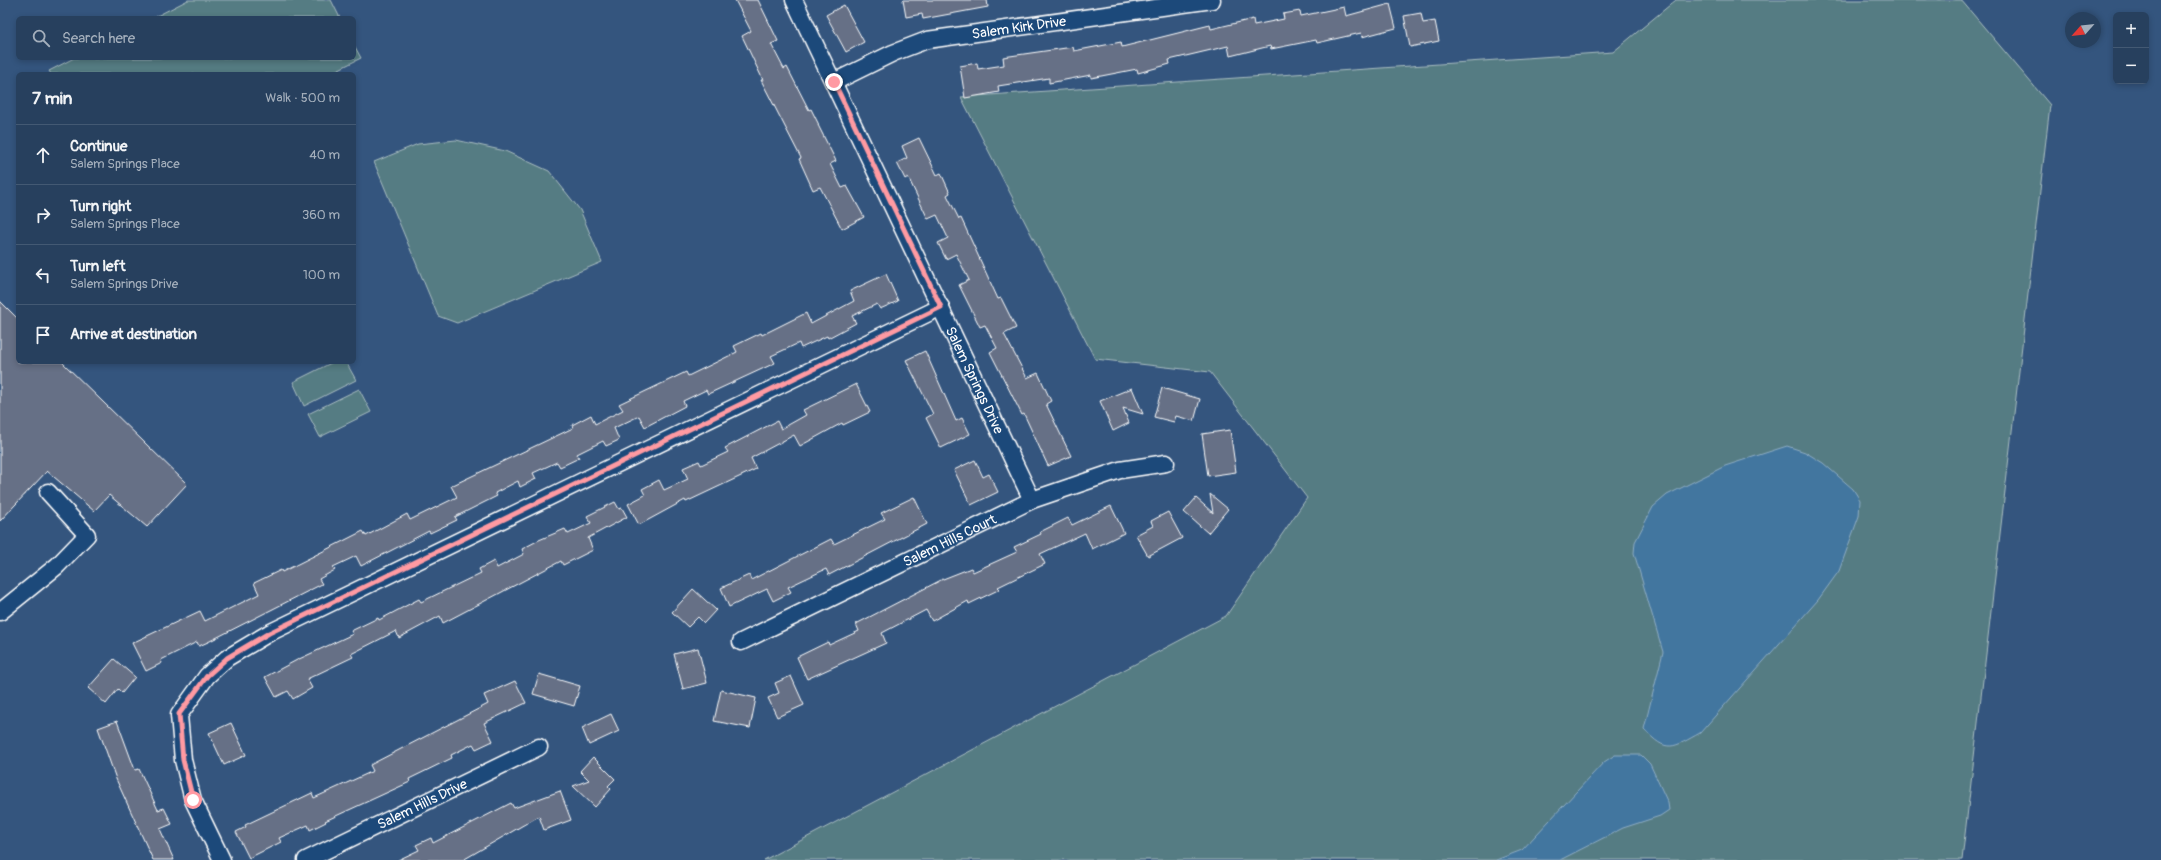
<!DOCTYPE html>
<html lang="en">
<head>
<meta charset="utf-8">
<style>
	body { margin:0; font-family:Pangolin,sans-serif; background:#2f4764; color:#f1f3f6 }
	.controls { position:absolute; right:12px; top:12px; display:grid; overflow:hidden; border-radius:6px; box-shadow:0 2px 6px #0003 }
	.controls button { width:36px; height:36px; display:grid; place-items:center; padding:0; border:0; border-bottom:1px solid #435973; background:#27405e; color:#f1f3f6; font:20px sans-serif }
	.compass { position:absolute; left:2065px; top:12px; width:36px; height:36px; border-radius:50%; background:#27405e; box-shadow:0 2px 6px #0003; rotate:243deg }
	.stop { position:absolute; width:12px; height:12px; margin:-9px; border:3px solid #ff9aa2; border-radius:50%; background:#fff }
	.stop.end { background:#ff9aa2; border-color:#fff; box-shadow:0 1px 4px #0008 }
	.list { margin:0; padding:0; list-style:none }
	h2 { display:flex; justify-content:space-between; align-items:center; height:52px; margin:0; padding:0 16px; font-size:17px }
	h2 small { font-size:13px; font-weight:400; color:#a4afbc }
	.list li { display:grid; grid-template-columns:26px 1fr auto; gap:12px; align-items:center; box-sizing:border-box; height:60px; padding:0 16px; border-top:1px solid #435973 }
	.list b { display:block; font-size:15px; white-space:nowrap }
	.list p { margin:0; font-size:13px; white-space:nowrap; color:#a4afbc }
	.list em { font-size:13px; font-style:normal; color:#a4afbc }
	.icon { flex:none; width:22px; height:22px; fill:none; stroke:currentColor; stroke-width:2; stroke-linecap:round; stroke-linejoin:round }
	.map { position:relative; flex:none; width:2161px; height:860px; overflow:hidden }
	.search { position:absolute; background:#27405e; box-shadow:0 2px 6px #0003; left:16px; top:16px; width:340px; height:44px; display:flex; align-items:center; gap:10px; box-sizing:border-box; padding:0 14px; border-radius:6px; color:#a4afbc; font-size:15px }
	.panel { position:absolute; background:#27405e; box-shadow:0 2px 6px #0003; left:16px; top:72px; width:340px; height:292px; border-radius:6px }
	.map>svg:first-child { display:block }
	.green { fill:#557c83; stroke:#aabec1 }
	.water { fill:#42769f; stroke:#8eadc5 }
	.building { fill:#667086; stroke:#fff }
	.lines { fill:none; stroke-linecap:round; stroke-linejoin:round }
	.minor-casing { stroke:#fff; stroke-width:19 }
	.minor { stroke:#1f4a7a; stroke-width:16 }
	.route { stroke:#ff9aa2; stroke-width:5 }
	.labels { text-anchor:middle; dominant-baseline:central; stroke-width:4; stroke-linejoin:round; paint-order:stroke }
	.street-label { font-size:14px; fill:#fff; stroke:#1f4a7a }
</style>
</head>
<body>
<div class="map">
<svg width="2161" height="860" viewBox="0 0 2161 860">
	<rect width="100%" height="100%" fill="#34557e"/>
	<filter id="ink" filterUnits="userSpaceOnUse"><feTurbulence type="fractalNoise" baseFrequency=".025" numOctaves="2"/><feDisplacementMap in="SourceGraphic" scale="8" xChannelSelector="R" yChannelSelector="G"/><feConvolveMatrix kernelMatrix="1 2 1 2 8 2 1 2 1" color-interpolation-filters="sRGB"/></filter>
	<g filter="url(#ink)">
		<g class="green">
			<path d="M 188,0 L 331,0 L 340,18 L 153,18 Z"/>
			<path d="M 1676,0 L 1961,0 L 2050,105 L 1962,860 L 764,860 L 1226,616 L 1307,498 L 1210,372 L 1095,359 L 961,97 L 1613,52 Z"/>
			<path d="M 354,45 L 361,58 L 329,74 L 51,74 L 49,71 L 74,58 L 354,58 Z"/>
			<path d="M 456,140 L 505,151 L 549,171 L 580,210 L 602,262 L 457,323 L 438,316 L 374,162 L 418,144 Z"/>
			<path d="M 333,362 L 346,362 L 356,380 L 304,406 L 293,382 Z"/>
			<path d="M 359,389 L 371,412 L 320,437 L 308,414 Z"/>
		</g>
		<g class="water">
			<path d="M 1787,446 L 1805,452 L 1823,463 L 1853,489 L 1860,500 L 1859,516 L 1839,571 L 1818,600 L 1700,733 C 1674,747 1667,755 1644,729 L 1663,652 L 1634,553 L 1635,542 L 1653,507 L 1667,495 L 1725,466 Z"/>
			<path d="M 1615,755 L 1641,755 L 1650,764 L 1668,803 L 1669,810 L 1660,816 L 1623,828 L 1560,860 L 1496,860 L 1522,850 L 1604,762 Z"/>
		</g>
		<g class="building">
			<path d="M 735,0 L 758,0 L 778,41 L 771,44 L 784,69 L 787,67 L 809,110 L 811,109 L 819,125 L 818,125 L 836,161 L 830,164 L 842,188 L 847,186 L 864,217 L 842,229 L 820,187 L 813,190 L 799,159 L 801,158 L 761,80 L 763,80 L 742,36 L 751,31 Z"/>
			<path d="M 903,0 L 987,0 L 988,7 L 923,19 L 922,14 L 906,17 Z"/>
			<path d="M 1390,4 L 1396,28 L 1362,37 L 1361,33 L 1317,43 L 1316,40 L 1271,49 L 1270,46 L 1230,56 L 1228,46 L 1169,60 L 1170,64 L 1138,73 L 1137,69 L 1091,78 L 1091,75 L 1049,83 L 1049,78 L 998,86 L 999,92 L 965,98 L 960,66 L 977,63 L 978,69 L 1004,65 L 1003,57 L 1073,47 L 1074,51 L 1121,42 L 1122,47 L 1210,25 L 1211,29 L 1253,19 L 1254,25 L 1284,19 L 1283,14 L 1300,11 L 1301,16 L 1344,7 L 1346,16 Z"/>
			<path d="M 844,5 L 864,42 L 846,52 L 826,15 Z"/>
			<path d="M 1421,13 L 1423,23 L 1435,21 L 1439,41 L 1410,47 L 1404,16 Z"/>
			<path d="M 919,138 L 937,175 L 941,173 L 950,193 L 947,195 L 959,219 L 961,218 L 998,299 L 1001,298 L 1016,328 L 1004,334 L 1027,378 L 1038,373 L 1051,401 L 1046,404 L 1071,456 L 1048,466 L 1024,414 L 1022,415 L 990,352 L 997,348 L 985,325 L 980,327 L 959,285 L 969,280 L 956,254 L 946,259 L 938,243 L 948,238 L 937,215 L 928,219 L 908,177 L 905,179 L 897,163 L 907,158 L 902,146 Z"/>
			<path d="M 886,274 L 898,301 L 880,309 L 877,304 L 852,316 L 856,323 L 828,338 L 827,336 L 801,348 L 799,343 L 771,356 L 775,363 L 708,394 L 706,390 L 683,401 L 685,406 L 645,427 L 639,416 L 614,428 L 619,440 L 606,446 L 603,441 L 577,454 L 579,458 L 560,467 L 557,462 L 533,473 L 536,479 L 520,487 L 518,481 L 495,493 L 497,496 L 455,517 L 457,520 L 430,533 L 429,531 L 361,566 L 356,556 L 333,567 L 335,570 L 319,579 L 322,584 L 208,642 L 199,646 L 197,642 L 161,660 L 162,663 L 146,671 L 132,643 L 200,611 L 205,621 L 259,594 L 254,583 L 281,570 L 282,572 L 363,531 L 366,536 L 407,514 L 410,520 L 457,497 L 451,486 L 573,428 L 572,425 L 591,415 L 595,424 L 623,410 L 619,404 L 686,372 L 688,376 L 737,352 L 734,346 L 761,333 L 762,335 L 806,313 L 811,324 L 854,301 L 850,291 Z"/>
			<path d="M 0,301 L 18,319 L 18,362 L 62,362 L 187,484 L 147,527 L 109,495 L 94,511 L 47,471 L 0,521 Z"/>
			<path d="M 925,351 L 956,421 L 962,418 L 970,434 L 941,448 L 926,418 L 933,414 L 906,360 Z"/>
			<path d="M 856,384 L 870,412 L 843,425 L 842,423 L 800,446 L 794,435 L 751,458 L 756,469 L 686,502 L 685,500 L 639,525 L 628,504 L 645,495 L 642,489 L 659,480 L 664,490 L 688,479 L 683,468 L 699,461 L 701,465 L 728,452 L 725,448 L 777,421 L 781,429 L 806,415 L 803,410 Z"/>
			<path d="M 1132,388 L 1143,414 L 1123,408 L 1129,423 L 1113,431 L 1100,401 Z"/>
			<path d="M 1162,388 L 1200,399 L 1194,421 L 1176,416 L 1174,422 L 1154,417 Z"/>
			<path d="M 1230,430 L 1236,472 L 1208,476 L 1202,434 Z"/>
			<path d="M 975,460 L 983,477 L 989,474 L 998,492 L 971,505 L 954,470 Z"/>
			<path d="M 1210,494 L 1228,509 L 1208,533 L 1184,512 L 1196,498 L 1213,513 Z"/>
			<path d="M 914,497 L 927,524 L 829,575 L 826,569 L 788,587 L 791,592 L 773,601 L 767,589 L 729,607 L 721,588 L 749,575 L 751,580 L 831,539 L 834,544 L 885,519 L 881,513 Z"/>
			<path d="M 615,502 L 619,509 L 622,508 L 627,517 L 588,538 L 593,550 L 563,565 L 561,561 L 443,623 L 440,616 L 399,638 L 396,631 L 351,654 L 353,657 L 307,679 L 312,688 L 293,699 L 288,691 L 276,697 L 265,677 L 297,660 L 353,634 L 351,631 L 378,618 L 379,620 L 419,599 L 421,602 L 481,573 L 479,569 L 494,561 L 497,568 L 524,554 L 522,549 L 539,540 L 565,529 L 568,534 L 591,523 L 587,516 Z"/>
			<path d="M 1111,506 L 1124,533 L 1092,549 L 1085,533 L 1040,554 L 1045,564 L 998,587 L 1000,589 L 969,604 L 968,601 L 932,621 L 926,610 L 882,633 L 886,643 L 807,679 L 797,657 L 828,642 L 829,645 L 859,631 L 856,624 L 943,579 L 971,568 L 973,572 L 1017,552 L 1014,547 L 1041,534 L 1040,532 L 1068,518 L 1072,525 Z"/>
			<path d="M 1168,512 L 1182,538 L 1148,556 L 1136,535 L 1153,526 L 1151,521 Z"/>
			<path d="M 693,589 L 716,610 L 704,623 L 698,617 L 688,627 L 672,612 Z"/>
			<path d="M 698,648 L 707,683 L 683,689 L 674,654 Z"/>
			<path d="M 114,659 L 135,677 L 122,693 L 118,689 L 106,704 L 88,688 Z"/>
			<path d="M 539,674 L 580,686 L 574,706 L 533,694 Z"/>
			<path d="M 791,676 L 804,705 L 777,717 L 768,698 L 779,693 L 775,683 Z"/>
			<path d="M 515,681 L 526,703 L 484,723 L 493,741 L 476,749 L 473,744 L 451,755 L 452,758 L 409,779 L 410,782 L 325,821 L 326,822 L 310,830 L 308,825 L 279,838 L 281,842 L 249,858 L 236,832 L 246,827 L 245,825 L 312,793 L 314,798 L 373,771 L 370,765 L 488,704 L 484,695 Z"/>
			<path d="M 721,690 L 756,698 L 750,728 L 714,721 Z"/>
			<path d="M 611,714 L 619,731 L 589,745 L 582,728 Z"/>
			<path d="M 117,721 L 135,770 L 139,769 L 158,810 L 164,808 L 172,824 L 160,829 L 174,860 L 153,860 L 116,779 L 98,728 Z"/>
			<path d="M 231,723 L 246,755 L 224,765 L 209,733 Z"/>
			<path d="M 593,757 L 615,779 L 608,786 L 611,789 L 595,807 L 573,786 L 589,780 L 580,771 Z"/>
			<path d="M 560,791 L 571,820 L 544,830 L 539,816 L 463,860 L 398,860 L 419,850 L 416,845 L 431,838 L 433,843 L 511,803 L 514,808 Z"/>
		</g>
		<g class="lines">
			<g class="minor-casing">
				<g id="minor">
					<path id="s1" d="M 794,0 L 1032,500"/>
					<path id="s2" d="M 834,82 L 893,53 L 927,40 L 1212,0"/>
					<path d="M 0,612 L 57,566 L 87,535 L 48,492"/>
					<path id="s3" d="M 741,642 L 1032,500 L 1120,470 L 1166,463"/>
					<path d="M 222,860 L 193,800 L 183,760 L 179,715 L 207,676 L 227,658 L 269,633 L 941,307"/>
					<path id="s4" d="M 306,860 L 539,747"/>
				</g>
			</g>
			<use href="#minor" class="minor"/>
		</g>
	</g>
	<g class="lines" filter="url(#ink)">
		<path class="route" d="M 193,800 L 183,760 L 179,714 L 207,676 L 227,658 L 269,633 L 941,307 L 834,82"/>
	</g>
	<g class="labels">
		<g class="street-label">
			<text stroke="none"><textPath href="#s2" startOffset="195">Salem Kirk Drive</textPath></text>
			<text stroke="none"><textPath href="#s1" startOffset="421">Salem Springs Drive</textPath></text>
			<text stroke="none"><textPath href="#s3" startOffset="232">Salem Hills Court</textPath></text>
			<text stroke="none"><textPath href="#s4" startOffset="129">Salem Hills Drive</textPath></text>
		</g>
	</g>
</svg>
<div class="controls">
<button>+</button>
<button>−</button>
</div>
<svg class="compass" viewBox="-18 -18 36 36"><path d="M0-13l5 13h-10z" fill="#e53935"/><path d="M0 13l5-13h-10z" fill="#a4afbc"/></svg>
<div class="stop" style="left:193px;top:800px"></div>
<div class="stop end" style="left:834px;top:82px"></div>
<div class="search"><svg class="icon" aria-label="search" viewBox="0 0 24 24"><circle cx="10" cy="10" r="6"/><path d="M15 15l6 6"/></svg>Search here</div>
<section class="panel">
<h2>7 min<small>Walk · 500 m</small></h2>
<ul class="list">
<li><svg class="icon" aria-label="ahead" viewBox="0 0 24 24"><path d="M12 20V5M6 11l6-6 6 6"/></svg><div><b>Continue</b><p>Salem Springs Place</p></div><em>40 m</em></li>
<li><svg class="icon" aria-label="right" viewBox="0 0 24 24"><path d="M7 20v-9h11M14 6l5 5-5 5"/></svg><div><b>Turn right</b><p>Salem Springs Place</p></div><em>360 m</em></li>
<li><svg class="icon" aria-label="left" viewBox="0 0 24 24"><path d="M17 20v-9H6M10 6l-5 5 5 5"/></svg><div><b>Turn left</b><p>Salem Springs Drive</p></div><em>100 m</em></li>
<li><svg class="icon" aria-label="arrive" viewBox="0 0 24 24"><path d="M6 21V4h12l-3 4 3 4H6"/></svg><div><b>Arrive at destination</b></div></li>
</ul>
</section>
</div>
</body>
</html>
